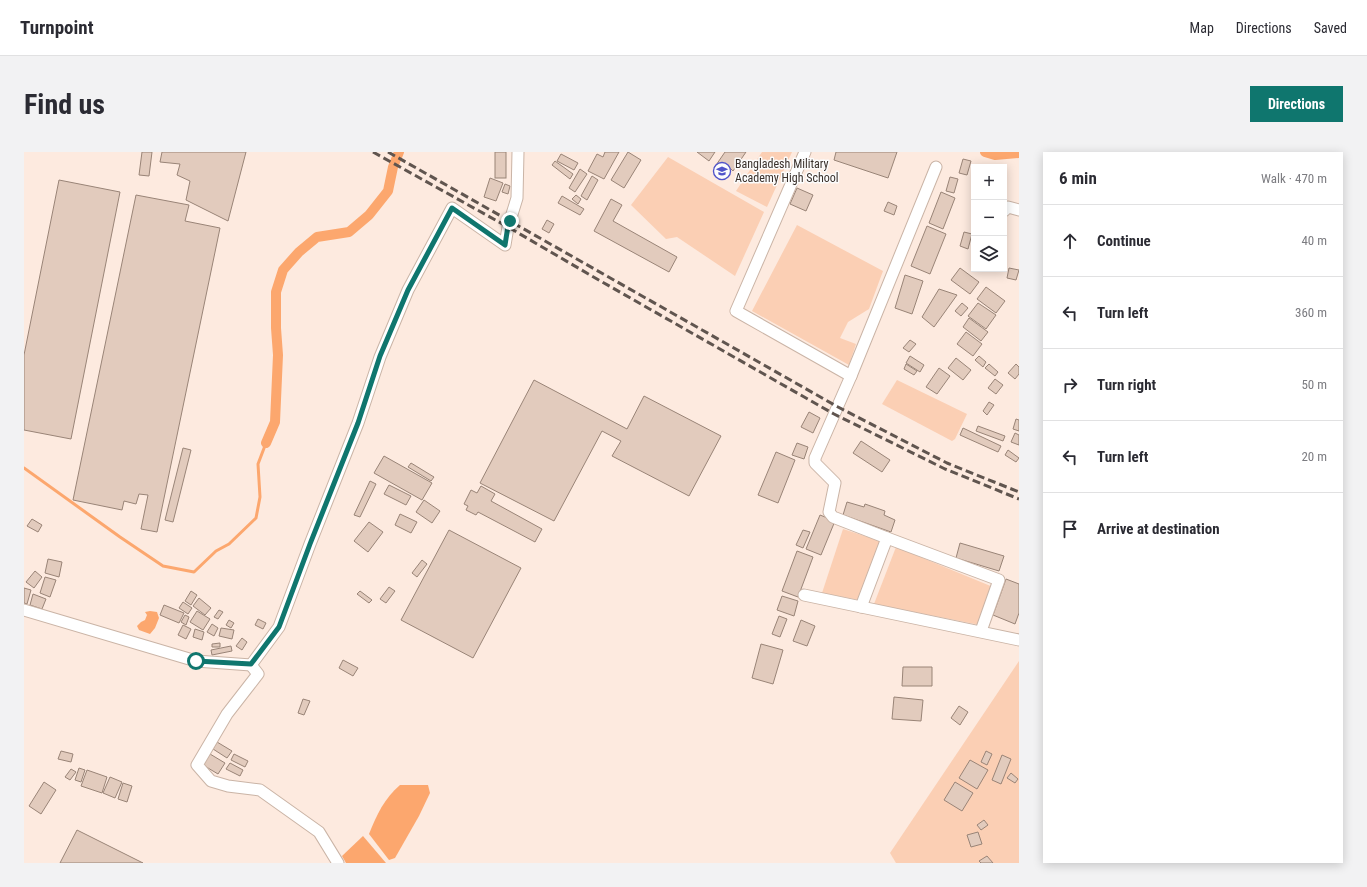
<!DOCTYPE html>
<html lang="en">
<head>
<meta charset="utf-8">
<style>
	body { margin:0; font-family:"Roboto Condensed",sans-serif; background:#f2f2f3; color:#2b2b33 }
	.controls { position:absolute; right:12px; top:12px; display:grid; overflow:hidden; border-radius:0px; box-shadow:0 2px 10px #0003 }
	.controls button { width:36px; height:36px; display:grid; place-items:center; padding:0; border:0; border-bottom:1px solid #e1e1e2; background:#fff; color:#2b2b33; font:20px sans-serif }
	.stop { position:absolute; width:12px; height:12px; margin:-9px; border:3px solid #0f766e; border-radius:50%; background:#fff }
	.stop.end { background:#0f766e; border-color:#fff; box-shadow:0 1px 4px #0008 }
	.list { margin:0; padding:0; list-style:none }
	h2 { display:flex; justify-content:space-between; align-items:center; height:52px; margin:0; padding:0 16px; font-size:17px }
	h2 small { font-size:13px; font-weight:400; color:#7c7c81 }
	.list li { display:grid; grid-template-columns:26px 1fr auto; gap:12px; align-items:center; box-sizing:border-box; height:72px; padding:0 16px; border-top:1px solid #e1e1e2 }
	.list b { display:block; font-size:15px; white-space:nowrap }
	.list em { font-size:13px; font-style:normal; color:#7c7c81 }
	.icon { flex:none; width:22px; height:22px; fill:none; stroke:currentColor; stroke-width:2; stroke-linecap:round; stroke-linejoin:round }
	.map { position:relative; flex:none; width:995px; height:711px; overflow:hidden; border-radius:0px }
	header { display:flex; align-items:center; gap:24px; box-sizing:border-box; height:56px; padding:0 20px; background:#fff; border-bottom:1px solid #e1e1e2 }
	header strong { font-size:19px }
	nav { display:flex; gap:22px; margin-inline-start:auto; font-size:14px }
	.intro { display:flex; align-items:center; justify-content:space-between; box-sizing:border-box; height:96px; padding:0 24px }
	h1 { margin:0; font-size:28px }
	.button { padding:10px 18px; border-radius:0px; background:#0f766e; color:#fff; font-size:14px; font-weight:700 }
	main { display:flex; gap:24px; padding:0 24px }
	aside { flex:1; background:#fff; border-radius:0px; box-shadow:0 2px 10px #0003 }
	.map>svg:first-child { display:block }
	.green { fill:#fbcfb4 }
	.water { fill:#fca76e }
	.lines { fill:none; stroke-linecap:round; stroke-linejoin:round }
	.stream { stroke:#fca76e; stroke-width:3 }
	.canal { stroke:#fca76e; stroke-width:10 }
	.building { fill:#e2cbbd; stroke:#998477 }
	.minor-casing { stroke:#cab4a6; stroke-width:13 }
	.minor { stroke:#fff; stroke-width:11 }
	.rail { stroke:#60554f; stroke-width:3; stroke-dasharray:8 4; stroke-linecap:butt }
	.route { stroke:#0f766e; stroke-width:5 }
	.labels { text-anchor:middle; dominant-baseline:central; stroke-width:3; stroke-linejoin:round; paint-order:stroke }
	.poi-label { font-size:12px; fill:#39302b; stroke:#fcfcfc; text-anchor:start }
</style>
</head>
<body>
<header>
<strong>Turnpoint</strong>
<nav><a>Map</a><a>Directions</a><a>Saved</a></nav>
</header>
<div class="intro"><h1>Find us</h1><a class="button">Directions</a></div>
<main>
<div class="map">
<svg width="995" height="711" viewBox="0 0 995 711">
	<rect width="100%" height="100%" fill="#fdeadf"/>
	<g class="green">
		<path d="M 738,0 L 768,0 L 743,55 L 712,39 Z"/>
		<path d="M 644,5 L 740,60 L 711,124 L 653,85 L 642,87 L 607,53 Z"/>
		<path d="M 773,73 L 859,119 L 845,157 L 824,170 L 816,186 L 832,192 L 825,213 L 728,159 Z"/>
		<path d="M 873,228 L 943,262 L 931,287 L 928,289 L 858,252 Z"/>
		<path d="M 819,377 L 856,389 L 835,448 L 798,441 Z"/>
		<path d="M 872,395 L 969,435 L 956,473 L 850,452 Z"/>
		<path d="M 995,509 L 995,711 L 872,711 L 866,701 Z"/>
	</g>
	<g class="water">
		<path d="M 126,459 L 133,460 L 135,466 L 131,476 L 126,482 L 115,478 L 113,474 L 117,470 L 121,468 L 123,463 L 121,460 Z"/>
		<path d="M 376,633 L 404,633 L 406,641 L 395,664 L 371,706 L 365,708 L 345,682 C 353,662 360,647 376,633 Z"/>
		<path d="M 339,684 L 362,711 L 322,711 L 318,704 Z"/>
	</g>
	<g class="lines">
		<path class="stream" d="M 0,316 L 96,385 L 139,414 L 170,420 L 192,399 L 205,392 L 232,366 L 236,345 L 234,312 L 242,291"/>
		<g class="canal">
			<path d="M 961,0 L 971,3 L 995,1"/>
			<path d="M 242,291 L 251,270 L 254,203 L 252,176 L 252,140 L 259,118 L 275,100 L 293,85 L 325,80 L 345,63 L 364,39 L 369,15 L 375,0"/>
		</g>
	</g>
	<g class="building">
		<path d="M 118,0 L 128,0 L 125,24 L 115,23 Z"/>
		<path d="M 138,0 L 222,0 L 204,69 L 162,48 L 166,29 L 153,23 L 156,12 L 136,10 Z"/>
		<rect x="471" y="0" width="11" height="26"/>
		<path d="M 581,0 L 595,0 L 580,27 L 564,19 L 573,2 L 579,5 Z"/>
		<path d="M 604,0 L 617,8 L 600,36 L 587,28 Z"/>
		<path d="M 673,0 L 691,0 L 685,9 Z"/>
		<path d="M 701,0 L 722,0 L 709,19 L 706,16 L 700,23 L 690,16 Z"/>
		<path d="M 812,0 L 873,0 L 864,26 L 810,8 Z"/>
		<path d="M 537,2 L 554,11 L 550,18 L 533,9 Z"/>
		<path d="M 939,7 L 947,9 L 943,23 L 935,21 Z"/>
		<path d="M 531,9 L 549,22 L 546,27 L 528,13 Z"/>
		<path d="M 556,17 L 563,22 L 551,40 L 545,36 Z"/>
		<path d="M 568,24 L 574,28 L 563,48 L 557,44 Z"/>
		<path d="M 926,25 L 934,27 L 930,41 L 922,39 Z"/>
		<path d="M 466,26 L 479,31 L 472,49 L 460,45 Z"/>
		<path d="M 35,28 L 96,40 L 47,287 L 0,278 L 0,203 Z"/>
		<path d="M 481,32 L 486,34 L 484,42 L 478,40 Z"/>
		<path d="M 773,36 L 789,43 L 782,59 L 766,52 Z"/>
		<path d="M 917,40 L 931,46 L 919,77 L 905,71 Z"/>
		<path d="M 112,43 L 165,53 L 161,69 L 196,76 L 133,380 L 117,377 L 124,343 L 115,342 L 112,352 L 100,349 L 98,358 L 49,348 Z"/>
		<path d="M 552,43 L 557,47 L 554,52 L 548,47 Z"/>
		<path d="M 538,44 L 560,57 L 556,63 L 534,51 Z"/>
		<path d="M 587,47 L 598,53 L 589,69 L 653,105 L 645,120 L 570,79 Z"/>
		<path d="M 864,50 L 873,54 L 870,63 L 860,59 Z"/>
		<path d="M 523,68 L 530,72 L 525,81 L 518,77 Z"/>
		<path d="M 903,74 L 922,82 L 906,122 L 887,114 Z"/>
		<path d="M 940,80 L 948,82 L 944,97 L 936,94 Z"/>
		<path d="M 936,116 L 955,130 L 946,142 L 927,128 Z"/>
		<path d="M 985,116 L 995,118 L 992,128 L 983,126 Z"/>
		<path d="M 881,123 L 899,129 L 888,162 L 871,156 Z"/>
		<path d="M 962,135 L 981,149 L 972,161 L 953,147 Z"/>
		<path d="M 915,137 L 933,143 L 910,175 L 898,165 Z"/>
		<path d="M 938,151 L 944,156 L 937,164 L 931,159 Z"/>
		<path d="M 954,151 L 972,163 L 962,177 L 944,164 Z"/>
		<path d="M 945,166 L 964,180 L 957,189 L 939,175 Z"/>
		<path d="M 942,180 L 958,192 L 949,204 L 933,192 Z"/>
		<path d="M 886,188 L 892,192 L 885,200 L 879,196 Z"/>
		<path d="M 886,204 L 900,213 L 896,220 L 882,211 Z"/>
		<path d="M 955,204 L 962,210 L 959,215 L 951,208 Z"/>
		<path d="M 932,206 L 947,218 L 939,228 L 924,216 Z"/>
		<path d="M 882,212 L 893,219 L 890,223 L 880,217 Z"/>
		<path d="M 965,212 L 974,220 L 971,224 L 961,216 Z"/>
		<path d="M 992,212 L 995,215 L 995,222 L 991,227 L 984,221 Z"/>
		<path d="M 915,216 L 926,224 L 913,242 L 902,235 Z"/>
		<path d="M 971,227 L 979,233 L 972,242 L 964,236 Z"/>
		<path d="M 510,228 L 603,277 L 620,244 L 697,284 L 665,344 L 588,304 L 597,289 L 578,279 L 530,369 L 456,331 Z"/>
		<path d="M 965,250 L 970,253 L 963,263 L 959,259 Z"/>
		<path d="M 785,260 L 796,266 L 789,281 L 777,275 Z"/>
		<path d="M 992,267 L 995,268 L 995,279 L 989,277 Z"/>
		<path d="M 954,274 L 981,284 L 979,289 L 952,279 Z"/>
		<path d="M 939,276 L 977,294 L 974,300 L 936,283 Z"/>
		<path d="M 991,281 L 995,283 L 995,293 L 987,290 Z"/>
		<path d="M 837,289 L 866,308 L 858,320 L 829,301 Z"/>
		<path d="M 773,291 L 784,295 L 780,307 L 768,303 Z"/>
		<path d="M 159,296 L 167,298 L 149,370 L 141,368 Z"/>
		<path d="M 984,298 L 995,306 L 992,310 L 981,303 Z"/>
		<path d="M 752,300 L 771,308 L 754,351 L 734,343 Z"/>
		<path d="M 360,304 L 408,331 L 398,348 L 350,321 Z"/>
		<path d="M 387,311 L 410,325 L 407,329 L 384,315 Z"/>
		<path d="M 346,329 L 352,332 L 336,365 L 330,363 Z"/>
		<path d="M 365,333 L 387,344 L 382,353 L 360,342 Z"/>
		<path d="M 457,334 L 471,342 L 467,349 L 518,377 L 511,390 L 454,360 L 452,363 L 442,358 L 444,354 L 440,352 L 447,338 L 453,341 Z"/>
		<path d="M 400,348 L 416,359 L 408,371 L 392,360 Z"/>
		<path d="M 823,350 L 840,355 L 841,352 L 861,359 L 860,363 L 871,368 L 867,380 L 819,363 Z"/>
		<path d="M 376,362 L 393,370 L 387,381 L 371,373 Z"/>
		<path d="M 796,363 L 811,369 L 797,403 L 782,397 Z"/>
		<path d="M 8,367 L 18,373 L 14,380 L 3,374 Z"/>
		<path d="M 345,370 L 359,380 L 344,400 L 330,389 Z"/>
		<path d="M 425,378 L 497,416 L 449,506 L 377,468 Z"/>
		<path d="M 779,378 L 786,380 L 779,396 L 772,393 Z"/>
		<path d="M 936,391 L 980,404 L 975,419 L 932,406 Z"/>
		<path d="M 773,399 L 789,405 L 774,445 L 758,439 Z"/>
		<path d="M 24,407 L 38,410 L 35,425 L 21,421 Z"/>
		<path d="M 398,408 L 403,412 L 393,425 L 388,421 Z"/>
		<path d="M 11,419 L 18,425 L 10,436 L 2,430 Z"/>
		<path d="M 21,425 L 32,428 L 26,445 L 16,441 Z"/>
		<path d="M 982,427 L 995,432 L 995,461 L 991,472 L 969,463 Z"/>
		<path d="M 365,435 L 371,439 L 362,451 L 356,447 Z"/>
		<path d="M 0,436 L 7,438 L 3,452 L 0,451 Z"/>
		<path d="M 167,439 L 173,443 L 167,453 L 161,449 Z"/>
		<path d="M 336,439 L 348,448 L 345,451 L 333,442 Z"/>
		<path d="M 9,442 L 22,447 L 18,457 L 6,453 Z"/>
		<path d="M 758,444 L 774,449 L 770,464 L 753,458 Z"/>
		<path d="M 175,446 L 187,456 L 181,463 L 169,454 Z"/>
		<path d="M 159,450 L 168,456 L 164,462 L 155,456 Z"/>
		<path d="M 140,453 L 160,461 L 155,471 L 136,463 Z"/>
		<path d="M 195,458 L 199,460 L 194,467 L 190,465 Z"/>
		<path d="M 173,459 L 186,467 L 179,478 L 166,470 Z"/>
		<path d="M 161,463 L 165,465 L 162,473 L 157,470 Z"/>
		<path d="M 755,464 L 763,467 L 756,485 L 748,482 Z"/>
		<path d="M 234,467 L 242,471 L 239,477 L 231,473 Z"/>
		<path d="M 205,468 L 210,471 L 207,476 L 202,473 Z"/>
		<path d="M 777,468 L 791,474 L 783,494 L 769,489 Z"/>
		<path d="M 188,472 L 194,476 L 190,484 L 183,480 Z"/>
		<path d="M 159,473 L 167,477 L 162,487 L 154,483 Z"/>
		<path d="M 197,476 L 210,478 L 208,487 L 195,484 Z"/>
		<path d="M 171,477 L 180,480 L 178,488 L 169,485 Z"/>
		<path d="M 218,486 L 223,490 L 218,498 L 212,494 Z"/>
		<path d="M 196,491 L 196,495 L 188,495 L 188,492 Z"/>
		<path d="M 737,492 L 759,498 L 749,532 L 728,526 Z"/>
		<path d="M 207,494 L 208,499 L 188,503 L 187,498 Z"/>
		<path d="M 319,508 L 334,516 L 329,524 L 315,516 Z"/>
		<path d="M 879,515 L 908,515 L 908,534 L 878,534 Z"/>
		<path d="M 870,545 L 899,548 L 897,569 L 868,567 Z"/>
		<path d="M 279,547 L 286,549 L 280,563 L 274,561 Z"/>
		<path d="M 935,554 L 944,560 L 936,573 L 927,566 Z"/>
		<path d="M 193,590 L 208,599 L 203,606 L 189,597 Z"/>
		<path d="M 37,599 L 49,602 L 47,610 L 34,607 Z"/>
		<path d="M 962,599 L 968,602 L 963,613 L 957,610 Z"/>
		<path d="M 186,602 L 201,611 L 194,622 L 179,613 Z"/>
		<path d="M 210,602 L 224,609 L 221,615 L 207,608 Z"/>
		<path d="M 978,603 L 987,607 L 977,632 L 968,628 Z"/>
		<path d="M 946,608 L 964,618 L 953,637 L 935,626 Z"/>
		<path d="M 206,611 L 219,618 L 216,624 L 202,617 Z"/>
		<path d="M 55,616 L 61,618 L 57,630 L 51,628 Z"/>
		<path d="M 47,617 L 52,620 L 46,628 L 41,625 Z"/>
		<path d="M 63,618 L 83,625 L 78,641 L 57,634 Z"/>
		<path d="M 987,621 L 994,627 L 991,631 L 983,626 Z"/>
		<path d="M 86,625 L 98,630 L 91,646 L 79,641 Z"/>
		<path d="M 20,630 L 32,638 L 17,662 L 5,654 Z"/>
		<path d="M 931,630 L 949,641 L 938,659 L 920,648 Z"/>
		<path d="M 99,631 L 108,634 L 103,650 L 94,647 Z"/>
		<path d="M 960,668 L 964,673 L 957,678 L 953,673 Z"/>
		<path d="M 53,678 L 119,711 L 36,711 Z"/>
		<path d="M 954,680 L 958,692 L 947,695 L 943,683 Z"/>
		<path d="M 963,704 L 969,711 L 957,711 L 955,709 Z"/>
	</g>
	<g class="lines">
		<g class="minor-casing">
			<g id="minor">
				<path d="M 781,0 L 712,159 L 827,224"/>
				<path d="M 980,59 L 984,55 L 995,58"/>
				<path d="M 863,386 L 975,428 L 957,479"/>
				<path d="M 780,443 L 995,488"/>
				<path d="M 837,455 L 863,386 L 809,365 L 805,360 L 811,331 L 791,311 L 791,306 L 827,224 L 912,15"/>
				<path d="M 0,458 L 172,509 L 227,513"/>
				<path d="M 314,711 L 295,680 L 236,638 L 204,634 L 187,629 L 173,613 L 203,562 L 234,522 L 227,513 L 255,475 L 286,392 L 334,271 L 356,205 L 384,138 L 428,56 L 481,93 L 484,75 L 493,46 L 494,0"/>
			</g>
		</g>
		<use href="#minor" class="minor"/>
		<g class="rail">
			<path d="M 349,0 L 484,75 L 573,127 L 810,262 L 921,317 L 995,347"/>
			<path d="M 364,0 L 814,255 L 923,311 L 995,340"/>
		</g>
	</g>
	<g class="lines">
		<path class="route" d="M 172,509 L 227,512 L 255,475 L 286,392 L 334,271 L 356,204 L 384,138 L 428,56 L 481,93 L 484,74 L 486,69"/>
	</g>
	<defs>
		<g id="university-ring" transform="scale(0.9)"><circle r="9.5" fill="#fcfcfc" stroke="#5053c9" stroke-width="1.5"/><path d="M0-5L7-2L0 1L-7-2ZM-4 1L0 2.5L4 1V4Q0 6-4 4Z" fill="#5053c9"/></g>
	</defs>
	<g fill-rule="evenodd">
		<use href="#university-ring" x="698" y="19"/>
	</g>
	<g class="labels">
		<g class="poi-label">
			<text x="711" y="12">Bangladesh Military<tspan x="711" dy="14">Academy High School</tspan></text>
		</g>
	</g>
</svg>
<div class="controls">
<button>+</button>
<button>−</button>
<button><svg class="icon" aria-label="layers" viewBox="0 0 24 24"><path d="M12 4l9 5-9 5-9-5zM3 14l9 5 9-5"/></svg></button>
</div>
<div class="stop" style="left:172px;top:509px"></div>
<div class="stop end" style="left:486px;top:69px"></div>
</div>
<aside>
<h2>6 min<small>Walk · 470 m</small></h2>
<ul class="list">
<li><svg class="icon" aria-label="ahead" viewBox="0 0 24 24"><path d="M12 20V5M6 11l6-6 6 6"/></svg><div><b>Continue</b></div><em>40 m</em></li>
<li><svg class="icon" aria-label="left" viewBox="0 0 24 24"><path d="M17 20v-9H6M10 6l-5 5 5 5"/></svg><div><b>Turn left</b></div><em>360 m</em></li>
<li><svg class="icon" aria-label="right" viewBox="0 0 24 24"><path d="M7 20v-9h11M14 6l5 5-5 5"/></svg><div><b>Turn right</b></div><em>50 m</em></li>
<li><svg class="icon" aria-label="left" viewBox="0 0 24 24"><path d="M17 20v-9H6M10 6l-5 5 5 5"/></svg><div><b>Turn left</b></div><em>20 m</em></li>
<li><svg class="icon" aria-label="arrive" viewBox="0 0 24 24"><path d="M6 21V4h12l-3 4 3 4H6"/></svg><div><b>Arrive at destination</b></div></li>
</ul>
</aside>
</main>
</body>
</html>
